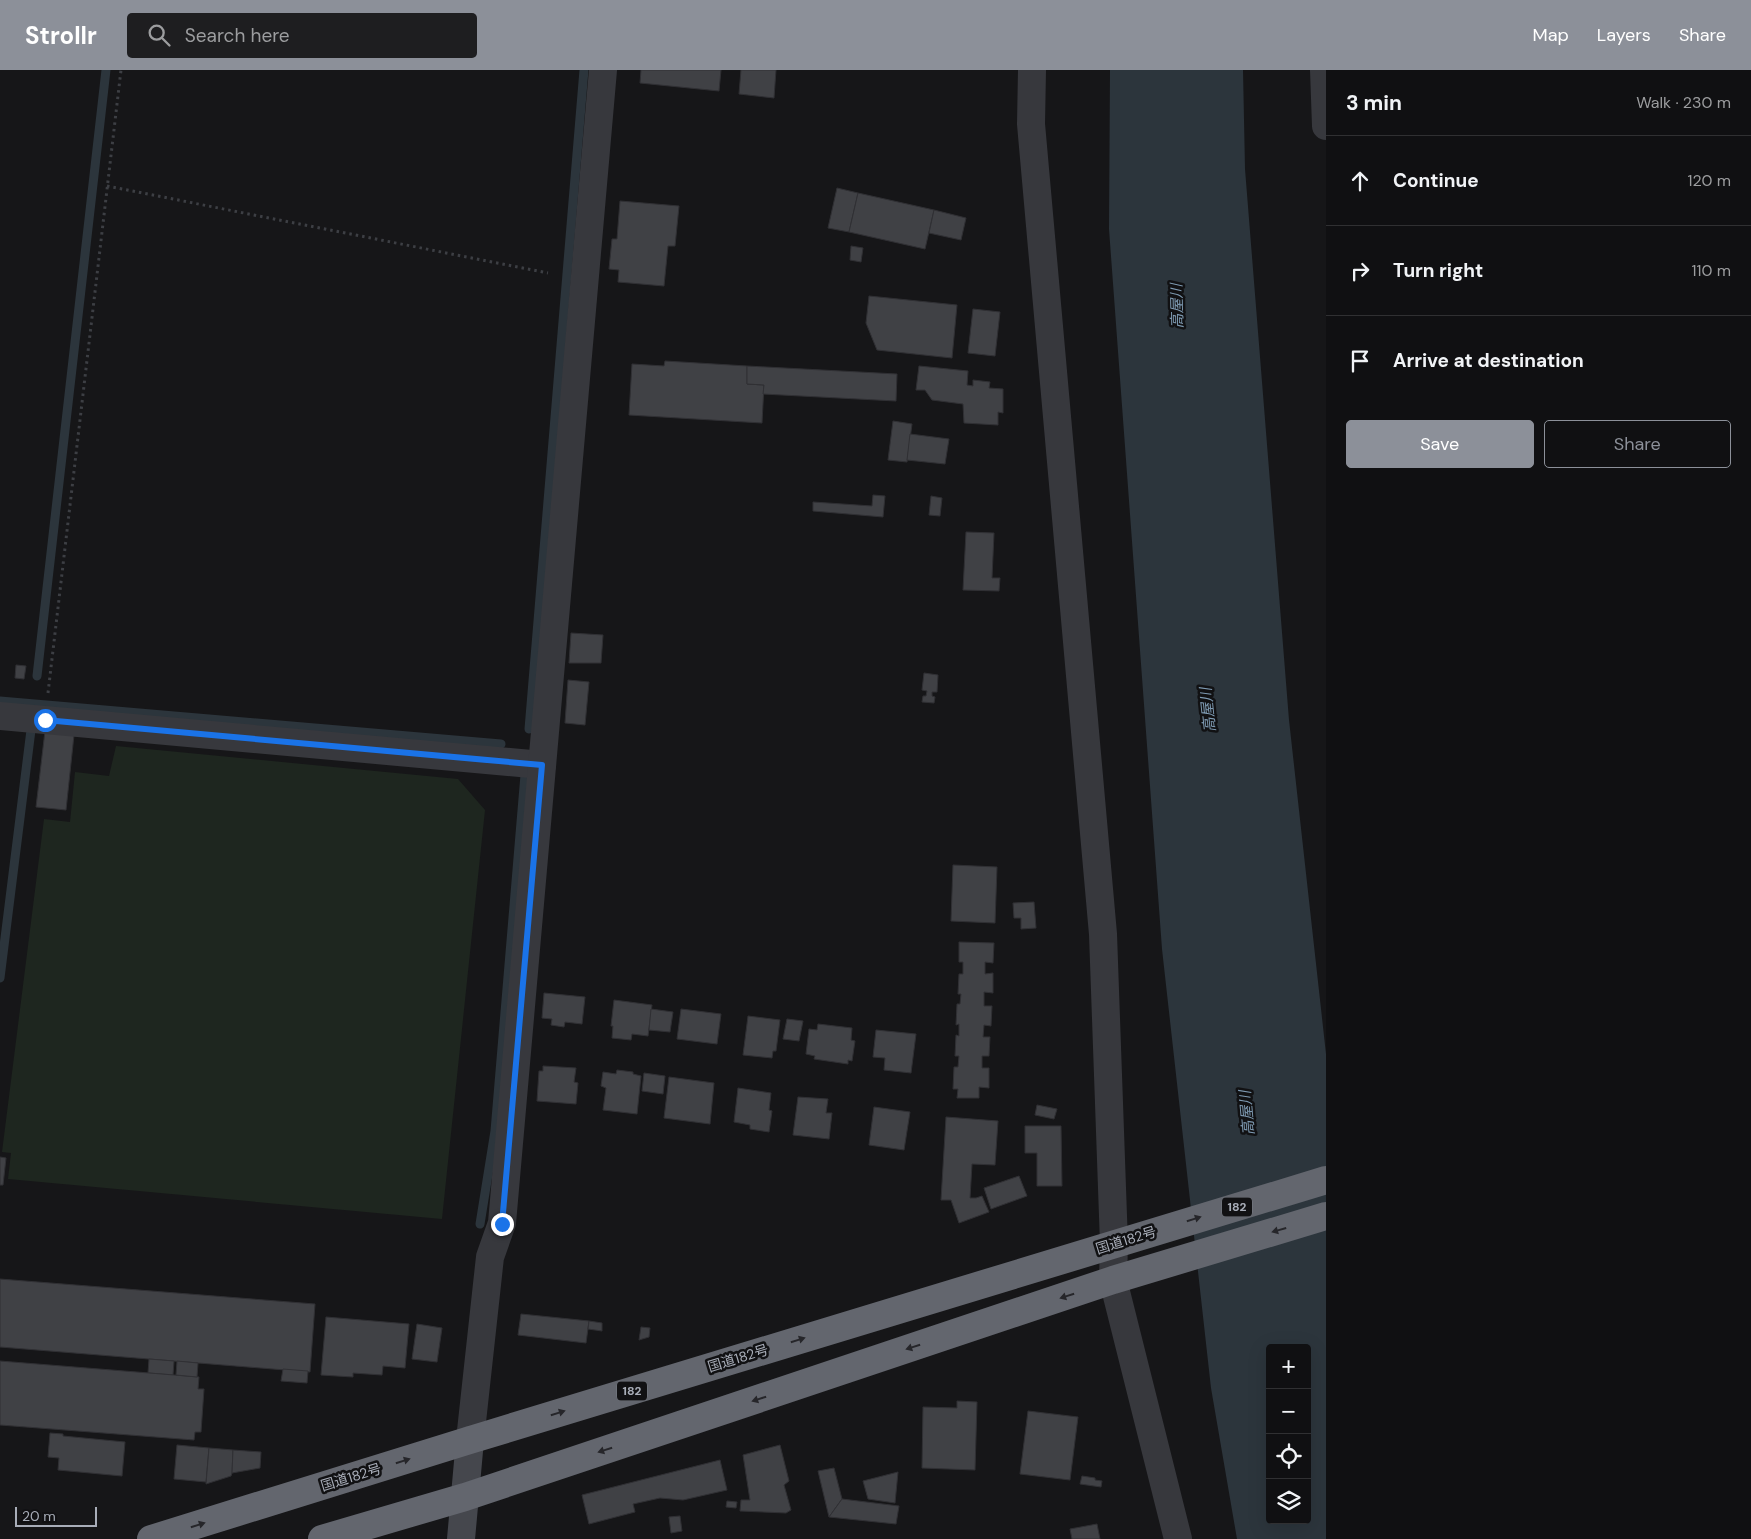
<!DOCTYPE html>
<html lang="en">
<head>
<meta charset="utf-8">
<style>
	body { margin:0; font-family:"DM Sans","Noto Sans JP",sans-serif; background:#1e1e20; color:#f1f3f6 }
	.controls { position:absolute; right:15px; bottom:15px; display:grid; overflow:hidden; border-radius:5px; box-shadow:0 5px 20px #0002 }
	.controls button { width:45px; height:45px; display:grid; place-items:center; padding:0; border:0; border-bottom:1px solid #303032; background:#101012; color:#f1f3f6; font:25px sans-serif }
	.scale { position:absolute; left:15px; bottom:12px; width:82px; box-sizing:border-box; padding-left:5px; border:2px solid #a8adb8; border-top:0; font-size:14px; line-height:18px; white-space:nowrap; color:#a8adb8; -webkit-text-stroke:4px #111113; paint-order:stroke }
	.stop { position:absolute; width:15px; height:15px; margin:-11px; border:4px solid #1a73e8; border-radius:50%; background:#fff }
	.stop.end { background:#1a73e8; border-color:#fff; box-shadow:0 1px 5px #0008 }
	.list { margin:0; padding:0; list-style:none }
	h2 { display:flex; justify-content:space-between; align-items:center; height:65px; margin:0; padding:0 20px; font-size:21px }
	h2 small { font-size:16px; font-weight:400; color:#9c9d9f }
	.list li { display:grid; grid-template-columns:32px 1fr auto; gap:15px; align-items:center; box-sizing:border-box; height:90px; padding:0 20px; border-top:1px solid #303032 }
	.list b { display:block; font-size:19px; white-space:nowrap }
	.list em { font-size:16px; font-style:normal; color:#9c9d9f }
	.actions { display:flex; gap:10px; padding:15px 20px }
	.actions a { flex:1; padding:11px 0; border:1px solid #8c9099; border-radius:5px; text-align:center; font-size:18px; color:#8c9099 }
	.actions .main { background:#8c9099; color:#fff }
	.icon { flex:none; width:28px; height:28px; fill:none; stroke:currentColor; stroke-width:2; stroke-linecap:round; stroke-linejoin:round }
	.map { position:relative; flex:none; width:1326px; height:1469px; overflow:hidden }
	header { display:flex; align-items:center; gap:30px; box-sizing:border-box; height:70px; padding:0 25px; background:#8c9099; color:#fff }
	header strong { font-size:24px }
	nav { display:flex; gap:28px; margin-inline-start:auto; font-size:18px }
	.search { width:350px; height:45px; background:#1e1e20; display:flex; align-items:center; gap:12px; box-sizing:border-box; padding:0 18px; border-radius:5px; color:#9c9d9f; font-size:19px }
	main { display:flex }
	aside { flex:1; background:#101012 }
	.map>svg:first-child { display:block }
	.green { fill:#1e261f }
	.water { fill:#2c353c; fill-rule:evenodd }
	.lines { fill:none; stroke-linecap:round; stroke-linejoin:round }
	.stream { stroke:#2c353c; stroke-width:9 }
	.building { fill:#404145; stroke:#303034 }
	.path { stroke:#3d3f44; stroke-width:3; stroke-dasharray:2.5 4; stroke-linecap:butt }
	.street { stroke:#37383d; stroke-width:28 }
	.secondary { stroke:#45474d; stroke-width:28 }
	.highway { stroke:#63666e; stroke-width:28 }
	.oneway { fill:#26262a }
	.route { stroke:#1a73e8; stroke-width:6 }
	.labels { text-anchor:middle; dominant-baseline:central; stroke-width:5; stroke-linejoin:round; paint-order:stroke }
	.shield { fill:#111113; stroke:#7b7e86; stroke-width:1 }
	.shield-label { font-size:12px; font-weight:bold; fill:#a8adb8 }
	.street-label { font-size:14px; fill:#a8adb8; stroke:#111113 }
	.water-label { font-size:15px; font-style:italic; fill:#7f9bb3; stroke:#111113 }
</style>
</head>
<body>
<header>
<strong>Strollr</strong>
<div class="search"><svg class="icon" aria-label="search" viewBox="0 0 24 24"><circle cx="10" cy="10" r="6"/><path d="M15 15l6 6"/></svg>Search here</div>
<nav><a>Map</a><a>Layers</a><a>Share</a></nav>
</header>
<main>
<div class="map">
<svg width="1326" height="1469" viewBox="0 0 1326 1469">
	<rect width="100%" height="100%" fill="#161618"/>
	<path class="green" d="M 116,676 L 458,709 L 485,740 L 442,1149 L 8,1109 L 11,1083 L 2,1082 L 44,749 L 70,752 L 75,702 L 109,706 Z"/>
	<path class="water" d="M 1110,0 L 1243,0 L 1245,99 L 1289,650 L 1326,984 L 1326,1469 L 1237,1469 L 1211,1318 L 1162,879 L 1109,159 ZM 1270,1278 L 1307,1278 L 1307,1450 L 1270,1450 Z"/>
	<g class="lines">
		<g class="stream">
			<path d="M 37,606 L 106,0"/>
			<path d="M 0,631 L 501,674"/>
			<path d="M 529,659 L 584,0"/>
			<path d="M 0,908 L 31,660"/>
			<path d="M 480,1154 L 495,1061 L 525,705"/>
		</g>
	</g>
	<g class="building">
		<path d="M 641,0 L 721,0 L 719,21 L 640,13 Z"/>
		<path d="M 741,0 L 776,0 L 774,28 L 739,24 Z"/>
		<path d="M 837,118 L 858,123 L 849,162 L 828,158 Z"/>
		<path d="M 858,123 L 934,140 L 925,179 L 849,162 Z"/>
		<path d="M 620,131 L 679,136 L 675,176 L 668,176 L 664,216 L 618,212 L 619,200 L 609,199 L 612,169 L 617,169 Z"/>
		<path d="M 934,140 L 966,148 L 961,170 L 929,163 Z"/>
		<path d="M 851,176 L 863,178 L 861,192 L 850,190 Z"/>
		<path d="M 869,226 L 957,235 L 952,288 L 877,280 L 866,253 Z"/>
		<path d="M 973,239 L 1000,242 L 995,286 L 968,283 Z"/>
		<path d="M 665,291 L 747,296 L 747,314 L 764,315 L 762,353 L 629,345 L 632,294 L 664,296 Z"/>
		<path d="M 747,296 L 897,304 L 896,331 L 763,324 L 764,315 L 747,314 Z"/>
		<path d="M 919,296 L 968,301 L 967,315 L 973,316 L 973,310 L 990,312 L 989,318 L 1003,319 L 1003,343 L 998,342 L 998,355 L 964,353 L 963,334 L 932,330 L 925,320 L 916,320 Z"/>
		<path d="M 893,351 L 912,354 L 907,392 L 888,390 Z"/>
		<path d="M 910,364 L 949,369 L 945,394 L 907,390 Z"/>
		<path d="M 873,425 L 885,426 L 883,447 L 813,441 L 813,432 L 872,436 Z"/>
		<path d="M 931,426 L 942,428 L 940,446 L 929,445 Z"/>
		<path d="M 966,462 L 994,463 L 992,508 L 1000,508 L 999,521 L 963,520 Z"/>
		<path d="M 571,563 L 603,565 L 601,593 L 569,593 Z"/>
		<path d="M 16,595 L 26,596 L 24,609 L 15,608 Z"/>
		<path d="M 924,603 L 938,605 L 937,622 L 932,622 L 932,626 L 935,627 L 934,633 L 922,632 L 923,626 L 926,626 L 927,621 L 922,620 Z"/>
		<path d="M 568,610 L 589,612 L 585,655 L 565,653 Z"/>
		<path d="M 45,661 L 74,665 L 66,740 L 36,737 Z"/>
		<path d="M 953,795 L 997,797 L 995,853 L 951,851 Z"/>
		<path d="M 1034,832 L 1036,858 L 1021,859 L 1021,848 L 1014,848 L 1013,833 Z"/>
		<path d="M 959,872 L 994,873 L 993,893 L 985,892 L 985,904 L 993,903 L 993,923 L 984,922 L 984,936 L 992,936 L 991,956 L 984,955 L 983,967 L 990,967 L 989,986 L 982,986 L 982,998 L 989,998 L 989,1018 L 979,1017 L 979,1028 L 957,1028 L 958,1019 L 953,1019 L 954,997 L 958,997 L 959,986 L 955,986 L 956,965 L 959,966 L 959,954 L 956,955 L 957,934 L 960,934 L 961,924 L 958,924 L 959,904 L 963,904 L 963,892 L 959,892 Z"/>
		<path d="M 544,923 L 585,927 L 582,954 L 565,952 L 564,957 L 551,955 L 552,949 L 542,948 Z"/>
		<path d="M 614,930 L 652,935 L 648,966 L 632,964 L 631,970 L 612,968 L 613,956 L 611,956 Z"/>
		<path d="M 651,939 L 673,942 L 670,962 L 649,960 Z"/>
		<path d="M 681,939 L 721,944 L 717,974 L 677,969 Z"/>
		<path d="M 748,946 L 780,950 L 776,981 L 773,981 L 772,988 L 743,985 Z"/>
		<path d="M 787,949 L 803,951 L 799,971 L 783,969 Z"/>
		<path d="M 818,954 L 852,958 L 851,970 L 855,971 L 852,991 L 848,990 L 848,994 L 814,989 L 815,986 L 806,984 L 809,959 L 817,960 Z"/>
		<path d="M 876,960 L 916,964 L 911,1003 L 884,1000 L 885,988 L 873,987 Z"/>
		<path d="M 543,996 L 576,998 L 574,1012 L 578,1013 L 576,1034 L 537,1031 L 539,1001 L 543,1001 Z"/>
		<path d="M 617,1000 L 633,1002 L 633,1004 L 641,1006 L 637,1044 L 603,1040 L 606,1018 L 601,1016 L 603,1002 L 616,1004 Z"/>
		<path d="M 644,1003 L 665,1006 L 663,1024 L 642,1021 Z"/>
		<path d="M 669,1007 L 714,1013 L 710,1054 L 664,1048 Z"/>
		<path d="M 738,1018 L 771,1023 L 769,1040 L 772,1041 L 769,1062 L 750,1059 L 750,1055 L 734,1052 Z"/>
		<path d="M 798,1027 L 828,1029 L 826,1043 L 832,1043 L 829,1069 L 793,1065 Z"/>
		<path d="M 1037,1035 L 1057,1039 L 1054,1049 L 1035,1045 Z"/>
		<path d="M 874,1037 L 910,1042 L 904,1080 L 869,1075 Z"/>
		<path d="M 946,1047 L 998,1051 L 995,1095 L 972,1094 L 970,1128 L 976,1128 L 982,1126 L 989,1142 L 959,1153 L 951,1130 L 941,1130 Z"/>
		<path d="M 1025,1056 L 1061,1056 L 1062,1116 L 1037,1116 L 1037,1083 L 1025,1083 Z"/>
		<path d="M 0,1087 L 6,1088 L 3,1115 L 0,1115 Z"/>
		<path d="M 1019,1106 L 1027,1126 L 991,1139 L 984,1118 Z"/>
		<path d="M 0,1209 L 315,1234 L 310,1302 L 0,1277 Z"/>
		<path d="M 521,1244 L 589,1251 L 586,1273 L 518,1265 Z"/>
		<path d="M 326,1247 L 409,1254 L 405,1298 L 383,1296 L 382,1305 L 353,1303 L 353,1307 L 321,1305 Z"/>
		<path d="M 589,1251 L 602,1253 L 602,1261 L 588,1259 Z"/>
		<path d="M 417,1254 L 442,1258 L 437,1292 L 412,1289 Z"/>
		<path d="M 641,1257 L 650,1258 L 649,1267 L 639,1270 Z"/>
		<path d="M 149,1289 L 174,1291 L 173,1305 L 148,1303 Z"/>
		<path d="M 0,1291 L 199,1307 L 198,1319 L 204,1319 L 201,1362 L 195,1362 L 194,1370 L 0,1355 Z"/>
		<path d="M 177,1291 L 198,1293 L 197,1307 L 176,1305 Z"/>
		<path d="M 283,1299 L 308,1301 L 307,1313 L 281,1311 Z"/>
		<path d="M 957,1331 L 977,1332 L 975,1400 L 922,1398 L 923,1337 L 957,1338 Z"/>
		<path d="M 1028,1341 L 1078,1347 L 1070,1410 L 1020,1404 Z"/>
		<path d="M 50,1363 L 63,1364 L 63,1366 L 125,1372 L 122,1406 L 58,1400 L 59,1388 L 48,1387 Z"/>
		<path d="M 177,1375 L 209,1378 L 206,1412 L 174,1409 Z"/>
		<path d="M 780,1375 L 789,1411 L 784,1415 L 791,1440 L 786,1443 L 740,1441 L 741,1430 L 750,1430 L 743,1385 Z"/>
		<path d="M 209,1378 L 233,1380 L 232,1403 L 231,1406 L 206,1414 Z"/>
		<path d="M 233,1380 L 261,1382 L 260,1398 L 232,1403 Z"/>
		<path d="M 720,1390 L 727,1420 L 683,1430 L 660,1428 L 633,1434 L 635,1442 L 589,1454 L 582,1425 Z"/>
		<path d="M 834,1398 L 842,1429 L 829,1447 L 818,1401 Z"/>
		<path d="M 898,1402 L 895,1433 L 868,1429 L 863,1411 Z"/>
		<path d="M 1082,1406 L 1095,1408 L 1095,1410 L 1102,1411 L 1101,1417 L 1080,1414 Z"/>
		<path d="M 842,1429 L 899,1436 L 896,1454 L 829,1447 Z"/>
		<path d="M 727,1431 L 737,1432 L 736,1438 L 726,1437 Z"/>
		<path d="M 680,1446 L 682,1461 L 671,1463 L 669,1447 Z"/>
		<path d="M 1097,1454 L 1100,1469 L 1072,1469 L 1070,1459 Z"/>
	</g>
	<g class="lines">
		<g class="path">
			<path d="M 107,116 L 548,203"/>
			<path d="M 48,623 L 121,0"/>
		</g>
		<g class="street">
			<path d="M 1032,0 L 1031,54 L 1103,864 L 1114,1174 L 1113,1210 L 1178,1469"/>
			<path d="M 1324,0 L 1326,56"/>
			<path d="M 0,646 L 542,695"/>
			<path d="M 470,1370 L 490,1187 L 502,1153 L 603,0"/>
		</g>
		<path class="secondary" d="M 461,1469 L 470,1370"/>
		<g class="highway">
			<path d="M 151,1469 L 470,1370 L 1326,1110"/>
			<path d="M 322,1469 L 465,1427 L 1113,1210 L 1326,1146"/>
		</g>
	</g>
	<defs><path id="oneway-solid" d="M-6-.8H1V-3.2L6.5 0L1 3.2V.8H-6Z" transform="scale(1.25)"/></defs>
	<g class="oneway">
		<use href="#oneway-solid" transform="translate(1194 1149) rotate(-17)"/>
		<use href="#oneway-solid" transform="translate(1279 1160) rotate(164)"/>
		<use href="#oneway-solid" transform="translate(1067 1226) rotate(162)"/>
		<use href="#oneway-solid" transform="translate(798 1270) rotate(-17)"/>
		<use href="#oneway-solid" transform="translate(913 1277) rotate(162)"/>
		<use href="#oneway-solid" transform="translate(759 1329) rotate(162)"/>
		<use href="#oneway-solid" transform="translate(558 1343) rotate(-17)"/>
		<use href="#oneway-solid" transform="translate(605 1380) rotate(162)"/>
		<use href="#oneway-solid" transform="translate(403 1391) rotate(-17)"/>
		<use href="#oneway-solid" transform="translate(198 1455) rotate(-17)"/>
	</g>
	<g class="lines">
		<path class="route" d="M 45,650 L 542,695 L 502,1154"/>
	</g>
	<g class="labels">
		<g class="shield">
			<rect x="1222" y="1127.5" width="30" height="19" rx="4"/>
			<rect x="617" y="1311.5" width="30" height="19" rx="4"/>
		</g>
		<g class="shield-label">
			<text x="1237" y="1137">182</text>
			<text x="632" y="1321">182</text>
		</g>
		<g class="street-label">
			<text transform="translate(1126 1170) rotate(-17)">国道182号</text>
			<text transform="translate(738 1288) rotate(-17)">国道182号</text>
			<text transform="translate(351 1407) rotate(-17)">国道182号</text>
		</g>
		<g class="water-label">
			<text transform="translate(1177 236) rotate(-91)">高屋川</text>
			<text transform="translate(1208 640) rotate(-96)">高屋川</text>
			<text transform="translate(1247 1043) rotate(-95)">高屋川</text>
		</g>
	</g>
</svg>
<div class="controls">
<button>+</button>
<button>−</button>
<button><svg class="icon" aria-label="locate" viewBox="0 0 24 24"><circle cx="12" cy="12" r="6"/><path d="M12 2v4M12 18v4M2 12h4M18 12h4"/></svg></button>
<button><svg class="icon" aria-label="layers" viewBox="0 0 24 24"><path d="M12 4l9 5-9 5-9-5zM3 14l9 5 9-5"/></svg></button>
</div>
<div class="scale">20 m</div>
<div class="stop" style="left:45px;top:650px"></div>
<div class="stop end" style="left:502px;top:1154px"></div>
</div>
<aside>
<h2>3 min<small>Walk · 230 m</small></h2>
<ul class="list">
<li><svg class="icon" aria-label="ahead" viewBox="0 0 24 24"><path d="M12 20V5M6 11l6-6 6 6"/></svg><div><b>Continue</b></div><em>120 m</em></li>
<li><svg class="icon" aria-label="right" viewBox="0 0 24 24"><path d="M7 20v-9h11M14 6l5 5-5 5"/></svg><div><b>Turn right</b></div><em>110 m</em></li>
<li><svg class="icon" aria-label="arrive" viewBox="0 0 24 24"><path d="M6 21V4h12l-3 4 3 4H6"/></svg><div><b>Arrive at destination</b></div></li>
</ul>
<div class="actions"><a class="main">Save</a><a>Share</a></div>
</aside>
</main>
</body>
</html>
